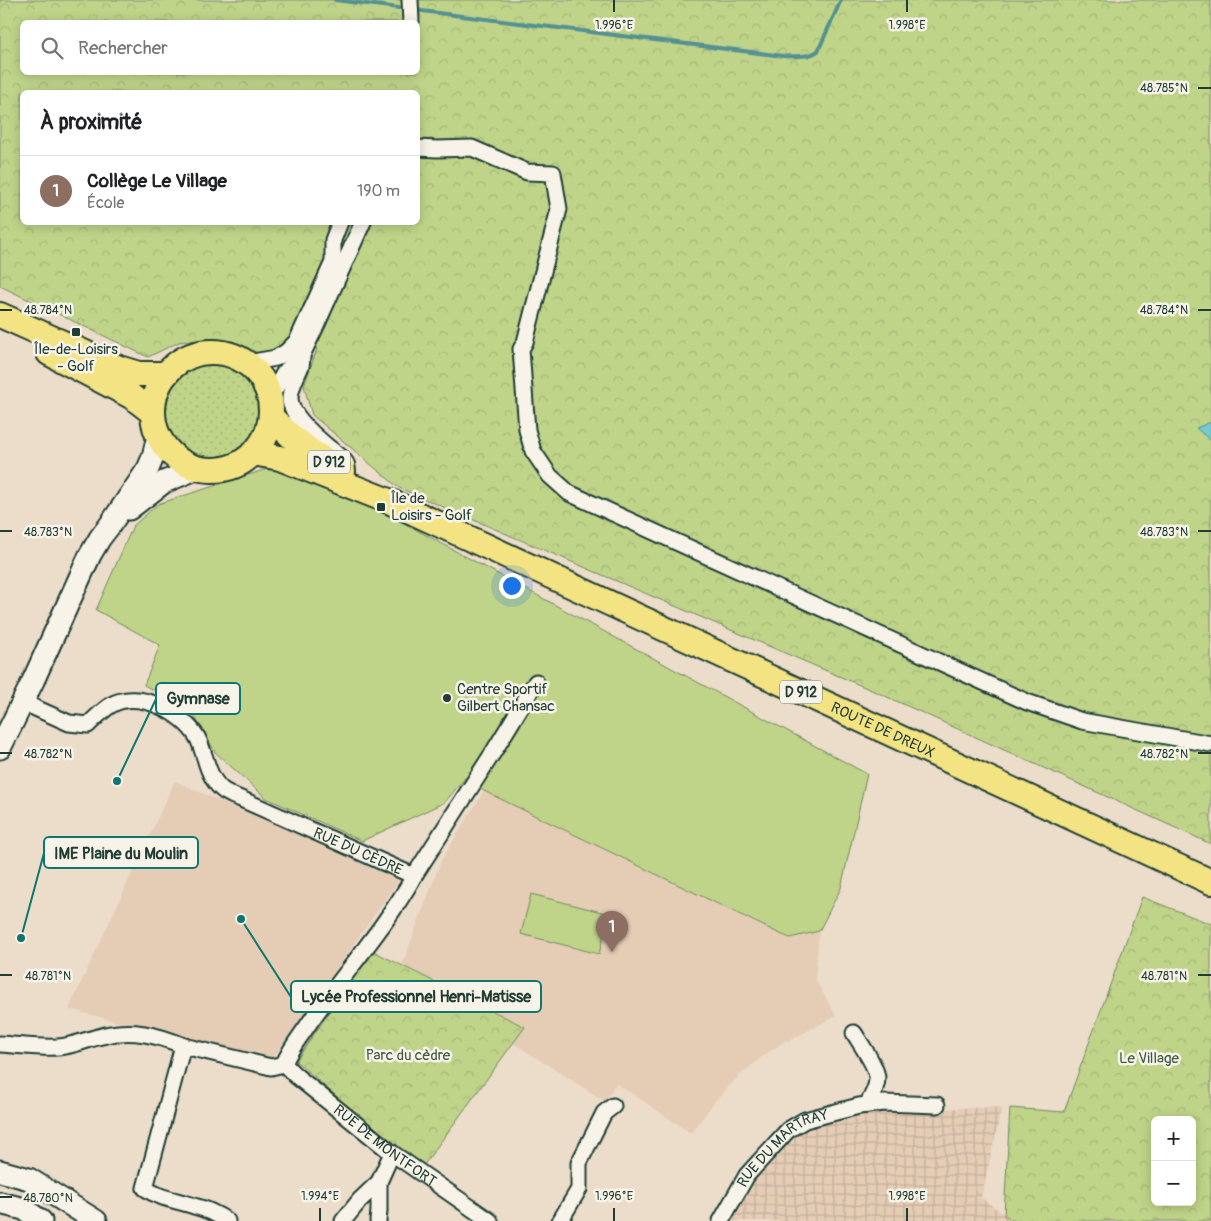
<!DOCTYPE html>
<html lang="fr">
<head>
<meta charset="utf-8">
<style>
	body { margin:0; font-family:Pangolin,sans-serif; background:#f2f2f2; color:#202124 }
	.controls { position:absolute; right:15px; bottom:15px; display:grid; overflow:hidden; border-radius:8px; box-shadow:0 2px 12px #0003 }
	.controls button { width:45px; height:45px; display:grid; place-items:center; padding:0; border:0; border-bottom:1px solid #e0e0e0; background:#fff; color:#202124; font:25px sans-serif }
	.you { position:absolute; left:511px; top:585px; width:18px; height:18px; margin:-12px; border:4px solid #fff; border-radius:50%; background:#1a73e8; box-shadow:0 0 0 8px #1a73e833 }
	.badge { display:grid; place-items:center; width:32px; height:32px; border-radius:50%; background:#111827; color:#fff; font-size:16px; font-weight:700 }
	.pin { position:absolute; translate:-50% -41px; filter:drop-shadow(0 1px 2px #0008) }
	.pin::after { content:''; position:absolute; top:26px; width:18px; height:15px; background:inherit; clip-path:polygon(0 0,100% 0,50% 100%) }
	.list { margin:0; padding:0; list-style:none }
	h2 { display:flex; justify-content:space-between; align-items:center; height:65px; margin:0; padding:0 20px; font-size:21px }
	h2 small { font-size:16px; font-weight:400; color:#757577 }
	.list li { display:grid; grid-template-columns:32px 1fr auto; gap:15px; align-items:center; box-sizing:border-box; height:70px; padding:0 20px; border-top:1px solid #e0e0e0 }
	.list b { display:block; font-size:19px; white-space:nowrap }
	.list p { margin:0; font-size:16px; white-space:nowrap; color:#757577 }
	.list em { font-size:16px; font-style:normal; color:#757577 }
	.icon { flex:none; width:28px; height:28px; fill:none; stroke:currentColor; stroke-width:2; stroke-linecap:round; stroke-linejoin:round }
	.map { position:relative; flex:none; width:1211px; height:1221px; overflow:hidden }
	.search { position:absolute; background:#fff; box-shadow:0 2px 12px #0003; left:20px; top:20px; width:400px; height:55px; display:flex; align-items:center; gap:12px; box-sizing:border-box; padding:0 18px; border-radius:8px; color:#757577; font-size:19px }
	.panel { position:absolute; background:#fff; box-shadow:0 2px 12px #0003; left:20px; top:90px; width:400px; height:135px; border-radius:8px }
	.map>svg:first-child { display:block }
	.built { fill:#e4ccb5 }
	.industrial { fill:url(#industrial-grid) }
	.grass { fill:url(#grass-dots); stroke:#6f885e }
	.forest { fill:url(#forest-crowns); stroke:#6f885e; fill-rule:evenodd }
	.pitch { fill:#bfd489; stroke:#6f885e }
	.water { fill:#77c8d1; stroke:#549092 }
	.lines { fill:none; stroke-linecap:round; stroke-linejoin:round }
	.stream { stroke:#549092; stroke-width:4 }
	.street-casing { stroke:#1f3d34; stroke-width:19 }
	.secondary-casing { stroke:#1f3d34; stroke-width:25 }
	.primary-casing { stroke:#1f3d34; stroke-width:28 }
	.street { stroke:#f7f3e8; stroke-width:15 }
	.secondary { stroke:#f7f3e8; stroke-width:21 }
	.primary { stroke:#f4e382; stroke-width:24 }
	.ticks { fill:none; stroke:#1f3d34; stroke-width:2 }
	.poi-dot { fill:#1f3d34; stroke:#f7f3e8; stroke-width:2 }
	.labels { text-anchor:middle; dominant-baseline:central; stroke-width:5; stroke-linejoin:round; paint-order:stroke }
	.shield { fill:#f7f3e8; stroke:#60746a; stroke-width:1 }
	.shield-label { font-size:14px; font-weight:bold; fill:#1f3d34 }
	.poi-label { font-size:15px; fill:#1f3d34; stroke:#f7f3e8; text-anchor:start }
	.street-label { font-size:15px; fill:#1f3d34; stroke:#f7f3e8 }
	.park-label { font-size:15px; fill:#3f5b45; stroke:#f7f3e8 }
	.ticks-label { font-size:12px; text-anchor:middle; fill:#1f3d34; stroke:#f7f3e8; stroke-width:5; stroke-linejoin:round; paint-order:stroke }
	.leader { fill:none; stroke:#0f766e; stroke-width:2 }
	.callout-dot { fill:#0f766e; stroke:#f7f3e8; stroke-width:2 }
	.callout { fill:#f7f3e8; stroke:#0f766e; stroke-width:2 }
	.callout-label { font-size:16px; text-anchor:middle; font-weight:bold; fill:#1f3d34 }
</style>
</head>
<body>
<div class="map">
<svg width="1211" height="1221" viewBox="0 0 1211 1221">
	<defs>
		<pattern id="industrial-grid" width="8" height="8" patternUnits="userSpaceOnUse" patternTransform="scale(1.25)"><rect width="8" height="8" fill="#e4ccb5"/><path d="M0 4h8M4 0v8" fill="none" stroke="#c3b09c"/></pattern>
		<pattern id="grass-dots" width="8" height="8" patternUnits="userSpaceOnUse" patternTransform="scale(1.25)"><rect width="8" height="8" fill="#bfd489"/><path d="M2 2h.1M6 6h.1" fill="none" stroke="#a4b777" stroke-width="1.8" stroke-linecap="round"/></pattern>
		<pattern id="forest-crowns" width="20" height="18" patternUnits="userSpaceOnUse" patternTransform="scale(1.25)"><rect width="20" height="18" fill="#bfd489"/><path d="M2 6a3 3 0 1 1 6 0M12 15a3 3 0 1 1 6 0" fill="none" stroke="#a4b777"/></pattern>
	</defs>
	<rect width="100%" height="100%" fill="#ecdcca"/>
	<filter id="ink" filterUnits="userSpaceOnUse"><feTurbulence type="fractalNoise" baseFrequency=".02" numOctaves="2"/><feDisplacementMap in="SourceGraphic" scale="10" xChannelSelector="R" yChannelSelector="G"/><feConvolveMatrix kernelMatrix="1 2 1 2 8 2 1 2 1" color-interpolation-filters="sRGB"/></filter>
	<g filter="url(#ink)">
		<g class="built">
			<path d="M 175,781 L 399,880 L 271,1061 L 69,1009 Z"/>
			<path d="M 484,791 L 778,933 L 790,938 L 819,931 L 815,979 L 836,1016 L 788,1041 L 786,1040 L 763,1056 L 738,1077 L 716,1100 L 691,1133 L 616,1083 L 605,1101 L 513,1043 L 525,1027 L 402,965 L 441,861 Z"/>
		</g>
		<path class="industrial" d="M 1002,1107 L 981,1198 L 1014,1221 L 728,1221 L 752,1178 L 795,1133 L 807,1127 L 859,1111 Z"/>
		<circle class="grass" cx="211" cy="412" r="48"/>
		<g class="forest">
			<path d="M 0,0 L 1211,0 L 1211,844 L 883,695 L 399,488 L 312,415 L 304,386 L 317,349 L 296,335 L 268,356 L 216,339 L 179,342 L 148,357 L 0,286 ZM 22,22 L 418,22 L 418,72 L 22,72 ZM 22,92 L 418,92 L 418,222 L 22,222 Z"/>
			<path d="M 1142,897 L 1211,924 L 1211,1221 L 1014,1221 L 1004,1215 L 1010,1108 L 1064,1112 ZM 1155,1120 L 1192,1120 L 1192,1202 L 1155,1202 Z"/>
			<path d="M 371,950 L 525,1027 L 420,1170 L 296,1061 Z"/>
		</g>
		<g class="pitch">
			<path d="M 270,468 L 365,502 L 867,774 L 841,888 L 819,931 L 790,938 L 778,933 L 484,791 L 465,778 L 445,802 L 362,841 L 266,798 L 215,752 L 191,710 L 144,685 L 160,645 L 96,610 L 133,526 L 158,504 Z"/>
			<path d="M 531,894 L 609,914 L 599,954 L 521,934 Z"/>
		</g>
		<path class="water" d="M 1211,422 L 1211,441 L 1196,428 Z"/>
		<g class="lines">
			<g class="stream">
				<path d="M 335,0 L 407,9"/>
				<path d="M 414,10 L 783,56 C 795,56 808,58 818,51 L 841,0"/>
			</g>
			<g class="street-casing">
				<g id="street">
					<path d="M 410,0 L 411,22"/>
					<path d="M 418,148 L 437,149 L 472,148 L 527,172 L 553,173 L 559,209 L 525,342 L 521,349 L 527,430 L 533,451 L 550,476 L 569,493 L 1027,702 L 1082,721 L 1211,744"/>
					<path d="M 302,354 C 302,358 302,362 301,366 C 297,376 290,387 290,399 C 291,416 316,437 328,447 C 335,453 345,458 347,466"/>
					<path d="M 247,363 L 276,358 L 286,352 L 297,341 L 333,262 L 333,240 L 340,222"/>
					<path d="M 270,398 L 284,373 L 303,353 L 317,324 L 363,222"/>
					<path id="s1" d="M 22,702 L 69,723 L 88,725 C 95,718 103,710 111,705 C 138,689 182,712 197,737 C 201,744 202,750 205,758 C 208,769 214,784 224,791 C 229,794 235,797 241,799 L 414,876 C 385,928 344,973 310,1022 C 301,1036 290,1048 284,1064"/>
					<path d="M 414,876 L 494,751 L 536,682"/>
					<path d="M 854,1033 C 860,1043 878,1068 877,1079 C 877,1088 871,1098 867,1105"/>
					<path d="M 0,1044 C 19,1045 38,1048 58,1047 C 73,1046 88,1039 102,1036 C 131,1028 158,1035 184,1046"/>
					<path id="s2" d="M 284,1064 L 295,1075 L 392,1153 L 490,1221"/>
					<path d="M 379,1182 L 392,1153"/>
					<path d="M 227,1221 C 217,1214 206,1209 194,1206 C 177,1200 160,1199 145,1188 L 181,1053 L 184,1046 L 271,1067 L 284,1064"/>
					<path d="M 343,1221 L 360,1200 L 379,1182 L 379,1211 L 378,1221"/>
					<path d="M 560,1221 L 579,1189 L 579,1163 L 604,1113 L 613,1106"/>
					<path id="s3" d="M 721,1221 L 747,1175 L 788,1130 L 805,1120 L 859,1106 L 884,1103 L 937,1105"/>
				</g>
			</g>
			<g class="secondary-casing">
				<g id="secondary">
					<path d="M 129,509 L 164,482 L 198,468"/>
					<path d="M 0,748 L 33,681 L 90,555 L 100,538 L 110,525 L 148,469 L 153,457 L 158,436"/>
					<path d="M 0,1171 L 29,1179 L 96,1221"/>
					<path d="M 0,1203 L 24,1209 L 41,1221"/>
				</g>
			</g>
			<g class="primary-casing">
				<g id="primary">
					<path d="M 0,315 L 119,368 L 139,374 L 166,374"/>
					<circle cx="212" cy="411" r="59"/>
					<path d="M 49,353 L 131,396 L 153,413"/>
					<path d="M 271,417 L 293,438 L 312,452 L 343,471"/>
					<path id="s4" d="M 253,453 L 280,458 L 391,502 L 1211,882"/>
				</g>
			</g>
			<use href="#street" class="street"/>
			<use href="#secondary" class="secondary"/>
			<use href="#primary" class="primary"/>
		</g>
	</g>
	<path class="ticks" d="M 614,0 L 614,12M 907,0 L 907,12M 1198,88 L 1211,88M 0,310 L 12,310M 1198,310 L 1211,310M 0,531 L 12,531M 1198,531 L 1211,531M 0,753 L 12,753M 1198,753 L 1211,753M 0,975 L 12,975M 1198,975 L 1211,975M 0,1197 L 12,1197M 320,1208 L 320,1221M 614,1208 L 614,1221M 907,1208 L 907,1221"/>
	<g class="poi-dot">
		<rect x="71" y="327" width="10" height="10" rx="2.5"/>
		<rect x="376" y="502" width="10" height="10" rx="2.5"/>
		<circle cx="447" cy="698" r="5"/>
	</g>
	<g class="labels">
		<g class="shield">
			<rect x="308" y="450.5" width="42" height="23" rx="4"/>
			<rect x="780" y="680.5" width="42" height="23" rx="4"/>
		</g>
		<g class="shield-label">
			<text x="329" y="462">D 912</text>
			<text x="801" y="692">D 912</text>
		</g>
		<g class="poi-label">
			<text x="76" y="349" text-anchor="middle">Île-de-Loisirs<tspan x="76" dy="17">- Golf</tspan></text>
			<text x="391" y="498">Île de<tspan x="391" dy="17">Loisirs - Golf</tspan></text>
			<text x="457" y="689">Centre Sportif<tspan x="457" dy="17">Gilbert Chansac</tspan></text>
		</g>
		<g class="street-label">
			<text stroke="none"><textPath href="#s4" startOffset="689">ROUTE DE DREUX</textPath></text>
			<text stroke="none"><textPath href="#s1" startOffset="409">RUE DU CÈDRE</textPath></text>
			<text stroke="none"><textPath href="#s2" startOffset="130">RUE DE MONTFORT</textPath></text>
			<text stroke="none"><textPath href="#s3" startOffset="99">RUE DU MARTRAY</textPath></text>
		</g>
		<g class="park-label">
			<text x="408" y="1055">Parc du cèdre</text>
			<text x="1149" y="1058">Le Village</text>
		</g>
	</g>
	<g class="ticks-label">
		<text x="614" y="29">1.996°E</text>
		<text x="907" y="29">1.998°E</text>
		<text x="1164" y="92">48.785°N</text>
		<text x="48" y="314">48.784°N</text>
		<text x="1164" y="314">48.784°N</text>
		<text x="48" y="536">48.783°N</text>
		<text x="1164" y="536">48.783°N</text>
		<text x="48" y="758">48.782°N</text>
		<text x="1164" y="758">48.782°N</text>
		<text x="48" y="980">48.781°N</text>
		<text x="1164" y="980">48.781°N</text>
		<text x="320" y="1200">1.994°E</text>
		<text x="614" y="1200">1.996°E</text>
		<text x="907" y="1200">1.998°E</text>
		<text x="48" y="1202">48.780°N</text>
	</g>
	<path class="leader" d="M117 781L156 699M21 938L44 853M241 919L291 997"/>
	<g class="callout-dot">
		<circle cx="117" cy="781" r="5"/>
		<circle cx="21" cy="938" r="5"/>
		<circle cx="241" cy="919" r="5"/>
	</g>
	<g class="callout">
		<rect x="156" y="683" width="84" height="31" rx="5"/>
		<rect x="44" y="837" width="154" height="31" rx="5"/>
		<rect x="291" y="981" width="250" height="31" rx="5"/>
	</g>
	<g class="callout-label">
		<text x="198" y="704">Gymnase</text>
		<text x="121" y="859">IME Plaine du Moulin</text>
		<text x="416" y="1002">Lycée Professionnel Henri-Matisse</text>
	</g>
</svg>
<div class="controls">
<button>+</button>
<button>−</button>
</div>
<div class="you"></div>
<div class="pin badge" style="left:612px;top:952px;background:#8d6e63">1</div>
<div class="search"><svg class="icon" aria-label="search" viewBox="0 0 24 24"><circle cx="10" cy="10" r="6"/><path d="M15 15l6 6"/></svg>Rechercher</div>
<section class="panel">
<h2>À proximité<small></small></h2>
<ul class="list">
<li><span class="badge" style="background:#8d6e63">1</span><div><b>Collège Le Village</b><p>École</p></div><em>190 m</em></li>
</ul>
</section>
</div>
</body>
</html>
